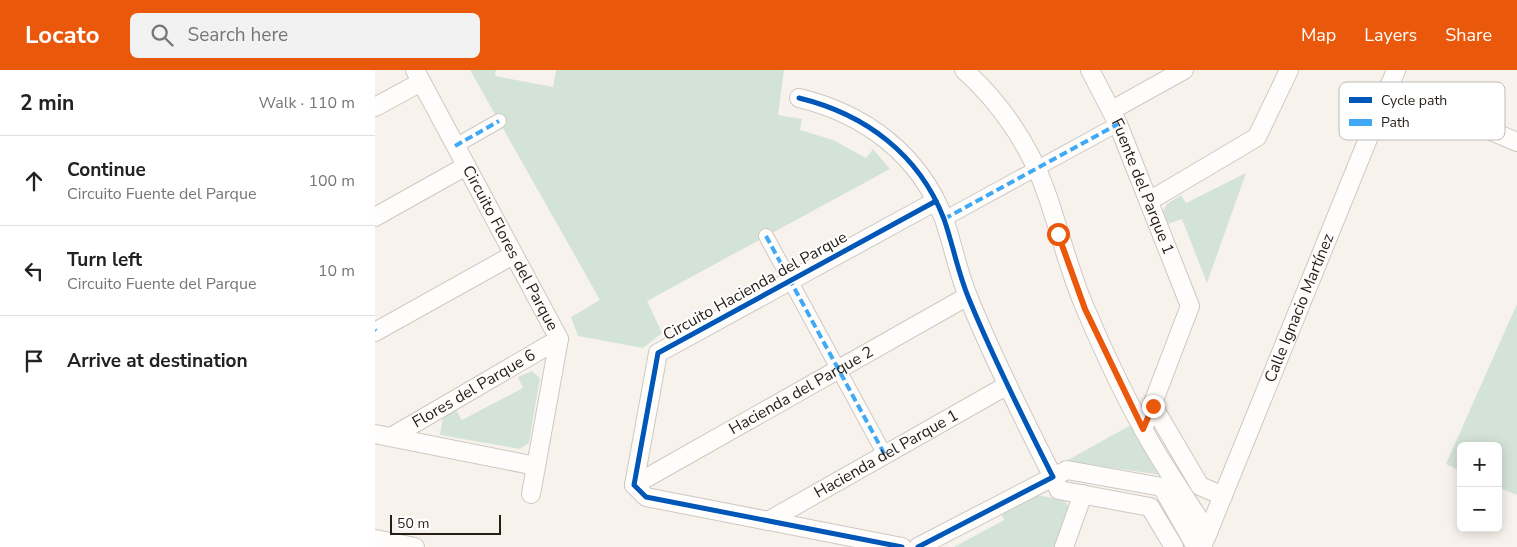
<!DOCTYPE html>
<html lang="en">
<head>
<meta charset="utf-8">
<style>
	body { margin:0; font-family:"Nunito Sans",sans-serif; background:#f2f2f2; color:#222 }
	.controls { position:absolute; right:15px; bottom:15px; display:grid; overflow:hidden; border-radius:8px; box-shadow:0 2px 12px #0003 }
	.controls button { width:45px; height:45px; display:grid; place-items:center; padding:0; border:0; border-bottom:1px solid #e0e0e0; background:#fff; color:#222; font:25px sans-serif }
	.scale { position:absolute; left:15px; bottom:12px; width:111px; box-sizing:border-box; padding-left:5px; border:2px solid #241e17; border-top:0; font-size:14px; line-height:18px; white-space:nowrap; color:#241e17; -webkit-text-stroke:4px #fff; paint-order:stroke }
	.stop { position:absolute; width:15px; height:15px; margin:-11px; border:4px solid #ea580c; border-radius:50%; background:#fff }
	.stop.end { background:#ea580c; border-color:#fff; box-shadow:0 1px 5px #0008 }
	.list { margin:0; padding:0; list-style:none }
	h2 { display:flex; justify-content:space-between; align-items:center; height:65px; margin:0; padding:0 20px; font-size:21px }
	h2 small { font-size:16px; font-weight:400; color:#767676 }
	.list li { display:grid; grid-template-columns:32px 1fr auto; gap:15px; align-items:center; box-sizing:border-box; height:90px; padding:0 20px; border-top:1px solid #e0e0e0 }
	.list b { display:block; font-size:19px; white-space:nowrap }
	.list p { margin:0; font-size:16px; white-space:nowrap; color:#767676 }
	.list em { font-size:16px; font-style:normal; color:#767676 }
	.icon { flex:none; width:28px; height:28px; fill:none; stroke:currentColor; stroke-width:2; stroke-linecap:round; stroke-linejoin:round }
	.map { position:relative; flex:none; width:1142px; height:477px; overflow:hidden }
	header { display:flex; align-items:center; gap:30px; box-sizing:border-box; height:70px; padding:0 25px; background:#ea580c; color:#fff }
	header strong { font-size:24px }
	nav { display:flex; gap:28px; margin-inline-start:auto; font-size:18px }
	.search { width:350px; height:45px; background:#f2f2f2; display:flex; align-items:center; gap:12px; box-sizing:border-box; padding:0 18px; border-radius:8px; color:#767676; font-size:19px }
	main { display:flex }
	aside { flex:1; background:#fff }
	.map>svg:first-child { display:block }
	.green { fill:#d4e3d8 }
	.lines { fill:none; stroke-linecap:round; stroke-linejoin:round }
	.pedestrian-casing { stroke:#cec8c2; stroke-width:16 }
	.minor-casing { stroke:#cec8c2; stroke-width:20 }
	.pedestrian { stroke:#fefdfc; stroke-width:14 }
	.minor { stroke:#fefdfc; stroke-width:18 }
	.quiet { stroke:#3fa9f5; stroke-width:4; stroke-dasharray:8 4; stroke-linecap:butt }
	.cycleway-casing { stroke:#fff; stroke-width:8 }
	.cycleway { stroke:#0057b8; stroke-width:5 }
	.route { stroke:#ea580c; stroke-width:6 }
	.labels { text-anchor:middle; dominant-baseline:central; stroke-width:4; stroke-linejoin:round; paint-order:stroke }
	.street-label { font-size:16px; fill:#241e17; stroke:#fff }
	.key { fill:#fff; stroke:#bdbcb9; stroke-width:1 }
	.key-label { font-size:14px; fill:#241e17 }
</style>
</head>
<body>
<header>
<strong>Locato</strong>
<div class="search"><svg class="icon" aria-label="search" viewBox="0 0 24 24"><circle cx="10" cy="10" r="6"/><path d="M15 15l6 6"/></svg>Search here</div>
<nav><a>Map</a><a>Layers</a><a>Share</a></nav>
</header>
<main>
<aside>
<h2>2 min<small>Walk · 110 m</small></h2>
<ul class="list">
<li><svg class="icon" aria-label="ahead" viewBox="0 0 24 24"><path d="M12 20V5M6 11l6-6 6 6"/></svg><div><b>Continue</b><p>Circuito Fuente del Parque</p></div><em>100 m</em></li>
<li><svg class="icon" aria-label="left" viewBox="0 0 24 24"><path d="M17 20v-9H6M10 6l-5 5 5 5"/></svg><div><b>Turn left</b><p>Circuito Fuente del Parque</p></div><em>10 m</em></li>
<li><svg class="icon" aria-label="arrive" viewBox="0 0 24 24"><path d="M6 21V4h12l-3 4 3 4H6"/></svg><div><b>Arrive at destination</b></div></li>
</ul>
</aside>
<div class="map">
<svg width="1142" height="477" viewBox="0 0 1142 477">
	<rect width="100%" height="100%" fill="#f8f2ec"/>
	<g class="green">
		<path d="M 95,0 L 121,0 L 120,6 L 178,17 L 181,0 L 409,0 L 403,45 L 427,49 L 425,60 L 458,70 L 491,88 L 498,79 L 515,99 L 272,231 L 287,263 L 268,278 L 203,266 L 196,247 L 225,230 Z"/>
		<path d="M 871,103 L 832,213 L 807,149 L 793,154 L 788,141 L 792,134 L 806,125 L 811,133 Z"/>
		<path d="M 1142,234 L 1142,425 L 1123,417 L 1123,376 L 1086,376 L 1086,401 L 1071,394 Z"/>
		<path d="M 157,301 L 165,308 L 154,373 L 145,379 L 65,365 L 68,347 L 81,340 L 87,350 L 148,318 L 143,307 Z"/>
		<path d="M 756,355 L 786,405 L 691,391 Z"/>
		<path d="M 656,424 L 689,430 L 694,438 L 680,477 L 579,477 L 629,450 L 625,441 Z"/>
	</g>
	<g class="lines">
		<g class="pedestrian-casing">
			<g id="pedestrian">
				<path d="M 80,76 L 124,51"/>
				<path d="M 569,149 L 743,54"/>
				<path d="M 391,166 L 510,385"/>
			</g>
		</g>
		<g class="minor-casing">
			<g id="minor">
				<path id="s1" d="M 40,0 L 184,269 L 156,424"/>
				<path d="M 589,0 C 625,32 655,76 671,122 C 685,161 694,202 711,240 C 728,280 746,319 767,357 C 786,393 811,428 833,463"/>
				<path id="s2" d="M 715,0 L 743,54 L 815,236 L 768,359"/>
				<path d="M 1013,17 L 1142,72"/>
				<path d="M 424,28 C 490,44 544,84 569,149 C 578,175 583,203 594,229 C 619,290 648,348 678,407 L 543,477"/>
				<path d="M 0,37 L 46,12"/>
				<path d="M 737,40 L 809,0"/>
				<path d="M 774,131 L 882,67 L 914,0"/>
				<path d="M 0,147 L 91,96"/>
				<path d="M 0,262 L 138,185"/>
				<path d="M 778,336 L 825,416 L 848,426"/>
				<path d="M 0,364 L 161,396"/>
				<path id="s3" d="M 16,367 L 184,269"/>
				<path id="s4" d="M 259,415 L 593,226"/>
				<path id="s5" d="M 393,451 L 631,316"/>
				<path d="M 0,469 L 40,477"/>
				<path d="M 527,477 L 271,427 L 259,415 L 283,283 L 561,131"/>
				<path d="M 689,477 L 708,424"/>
				<path d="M 799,477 L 775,437 L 684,420 L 678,407 L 692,400 L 787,417 L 821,477"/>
				<path id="s6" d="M 827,477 L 1021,0"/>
			</g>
		</g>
		<use href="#pedestrian" class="pedestrian"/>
		<use href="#minor" class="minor"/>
		<g class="quiet">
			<path d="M 80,76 L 124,51"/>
			<path d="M 569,149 L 743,54"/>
			<path d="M 391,166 L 510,385"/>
			<path d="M 0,260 L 1,261"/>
		</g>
		<g class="cycleway-casing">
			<g id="cycleway">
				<path d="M 424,28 C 490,44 544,84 569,149 C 578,175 583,203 594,229 C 619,290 648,348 678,407 L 543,477"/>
				<path d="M 527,477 L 271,427 L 259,415 L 283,283 L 561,131"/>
			</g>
		</g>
		<use href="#cycleway" class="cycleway"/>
	</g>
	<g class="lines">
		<path class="route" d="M 683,164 L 710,239 L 768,359 L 778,336"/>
	</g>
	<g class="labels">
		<g class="street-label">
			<text stroke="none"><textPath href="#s2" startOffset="128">Fuente del Parque 1</textPath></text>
			<text stroke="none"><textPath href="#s1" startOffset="202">Circuito Flores del Parque</textPath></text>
			<text transform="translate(380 216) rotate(-29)">Circuito Hacienda del Parque</text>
			<text stroke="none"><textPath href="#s6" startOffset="258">Calle Ignacio Martínez</textPath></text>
			<text stroke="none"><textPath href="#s3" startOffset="96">Flores del Parque 6</textPath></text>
			<text stroke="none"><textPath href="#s4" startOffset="192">Hacienda del Parque 2</textPath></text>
			<text stroke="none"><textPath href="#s5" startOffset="136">Hacienda del Parque 1</textPath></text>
		</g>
	</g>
	<rect x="964" y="12" width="166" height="58" rx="8" class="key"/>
	<rect x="974" y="27" width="23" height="6" fill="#0057b8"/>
	<rect x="974" y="49" width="23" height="7" fill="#3fa9f5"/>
	<g class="key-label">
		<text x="1006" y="35">Cycle path</text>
		<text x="1006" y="57">Path</text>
	</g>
</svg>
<div class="controls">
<button>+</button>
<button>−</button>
</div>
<div class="scale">50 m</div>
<div class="stop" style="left:683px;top:164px"></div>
<div class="stop end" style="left:778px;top:336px"></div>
</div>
</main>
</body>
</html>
